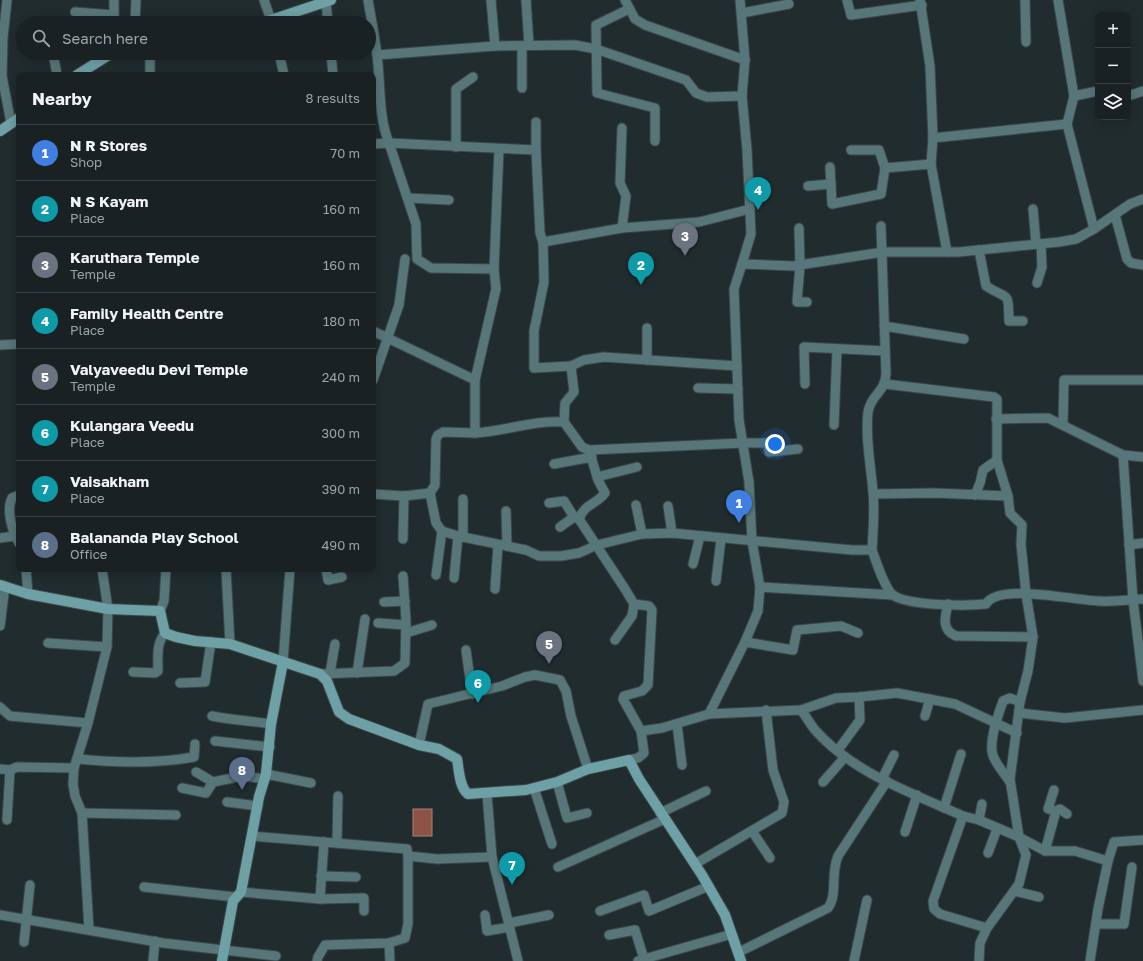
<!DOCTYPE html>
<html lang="en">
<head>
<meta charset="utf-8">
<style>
	body { margin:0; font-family:"Golos Text",sans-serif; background:#262e2f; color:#f1f3f6 }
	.controls { position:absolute; right:12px; top:12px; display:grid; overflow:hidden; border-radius:8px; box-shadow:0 2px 10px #0003 }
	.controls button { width:36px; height:36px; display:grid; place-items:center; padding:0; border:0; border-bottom:1px solid #373e40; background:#192122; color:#f1f3f6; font:20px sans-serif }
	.you { position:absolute; left:775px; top:444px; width:14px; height:14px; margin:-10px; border:3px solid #fff; border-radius:50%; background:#1a73e8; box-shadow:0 0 0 6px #1a73e833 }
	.badge { display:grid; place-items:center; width:26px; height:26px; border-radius:50%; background:#f49e8a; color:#fff; font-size:13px; font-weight:700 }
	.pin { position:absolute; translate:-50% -33px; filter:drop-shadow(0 1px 2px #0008) }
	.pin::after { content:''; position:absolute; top:21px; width:14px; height:12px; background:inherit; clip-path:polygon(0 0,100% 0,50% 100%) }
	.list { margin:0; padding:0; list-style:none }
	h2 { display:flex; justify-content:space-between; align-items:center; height:52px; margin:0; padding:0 16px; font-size:17px }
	h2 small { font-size:13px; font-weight:400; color:#9fa3a5 }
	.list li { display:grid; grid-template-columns:26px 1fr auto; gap:12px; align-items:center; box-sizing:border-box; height:56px; padding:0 16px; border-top:1px solid #373e40 }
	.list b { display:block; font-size:15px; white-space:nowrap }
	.list p { margin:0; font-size:13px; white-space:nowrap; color:#9fa3a5 }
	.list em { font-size:13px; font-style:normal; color:#9fa3a5 }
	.icon { flex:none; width:22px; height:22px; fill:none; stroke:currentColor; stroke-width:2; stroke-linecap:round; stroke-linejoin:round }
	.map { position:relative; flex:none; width:1143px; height:961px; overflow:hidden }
	.search { position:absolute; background:#192122; box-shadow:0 2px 10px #0003; left:16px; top:16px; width:360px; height:44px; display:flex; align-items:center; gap:10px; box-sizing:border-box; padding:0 14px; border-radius:22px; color:#9fa3a5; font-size:15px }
	.panel { position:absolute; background:#192122; box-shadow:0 2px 10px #0003; left:16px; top:72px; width:360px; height:500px; border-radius:8px }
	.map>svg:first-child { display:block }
	.water { fill:#8c5346; stroke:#a88279 }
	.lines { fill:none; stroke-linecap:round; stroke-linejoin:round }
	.street-casing { stroke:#3d4849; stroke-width:11 }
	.secondary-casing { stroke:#3d4849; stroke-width:12 }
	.street { stroke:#577679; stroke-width:9 }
	.secondary { stroke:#6ea1a6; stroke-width:10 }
</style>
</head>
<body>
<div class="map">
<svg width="1143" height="961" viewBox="0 0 1143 961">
	<rect width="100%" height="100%" fill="#212c2e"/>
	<rect class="water" x="413" y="809" width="19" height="27"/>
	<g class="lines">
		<g class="street-casing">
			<g id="street">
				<path d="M 7,0 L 3,38 L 2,76 L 11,123"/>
				<path d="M 114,0 L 114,23"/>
				<path d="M 264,0 L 272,23"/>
				<path d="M 368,0 C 371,18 375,37 377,55 C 381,84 378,116 389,143 L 536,150 L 540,233 L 543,242 L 622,228 L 699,222 L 750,209"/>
				<path d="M 491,0 L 495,46"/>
				<path d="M 526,0 L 529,45"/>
				<path d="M 625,0 L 635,19 L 645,25 L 745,60"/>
				<path d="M 740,0 L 745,60 L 742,96 L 747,150 L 751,234 L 742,264 L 793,266 L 883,252 L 959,252 L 1059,242 L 1076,239 L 1094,229 L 1130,204 L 1143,199"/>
				<path d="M 847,0 L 851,15 L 922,5"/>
				<path d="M 920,0 L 930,66 L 933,138 L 931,164 L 947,252"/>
				<path d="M 1025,0 L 1026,42"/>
				<path d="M 1058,0 L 1074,96 L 1067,124 L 1094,229"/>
				<path d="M 326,2 L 328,23"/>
				<path d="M 629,9 L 596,25 L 597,93 L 655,108 L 655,141"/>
				<path d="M 75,12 L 114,15"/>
				<path d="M 742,13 L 789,4"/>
				<path d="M 135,23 L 136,0"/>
				<path d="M 522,46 L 522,88"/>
				<path d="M 53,53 L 57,75"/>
				<path d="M 279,53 L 284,75"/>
				<path d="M 331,53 L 333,75"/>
				<path d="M 377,55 L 495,46 L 575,45 L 596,49 L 686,80 L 696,93 L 707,97 L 742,96"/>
				<path d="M 150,75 L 150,53"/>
				<path d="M 1074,96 L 1098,91"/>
				<path d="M 1128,96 L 1143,91"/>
				<path d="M 536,122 L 536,150"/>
				<path d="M 933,138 L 1067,124"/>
				<path d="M 373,144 L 389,143 L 416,224 L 417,259 L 431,268 L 494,269"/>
				<path d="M 456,147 L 456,89 L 473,77"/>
				<path d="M 851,150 L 879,150 L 885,168"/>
				<path d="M 830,167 L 832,204 L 881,194 L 885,168 L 931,164"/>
				<path d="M 808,186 L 831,184"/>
				<path d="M 408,198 L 449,200"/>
				<path d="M 1033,209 L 1036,244"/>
				<path d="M 1115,215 L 1127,259 L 1131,263 L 1143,265"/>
				<path d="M 622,228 L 626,196 L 620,183 L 622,128"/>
				<path d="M 799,228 L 800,266 L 797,302 L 807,302"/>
				<path d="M 543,242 L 544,282 L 534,331 L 534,368 L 571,366 L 574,392 L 565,403 L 564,422"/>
				<path d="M 979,250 L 986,286 C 1010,301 1008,290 1009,321 L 1023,321"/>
				<path d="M 1037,283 L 1042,267 L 1041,244"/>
				<path d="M 884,326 L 964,339"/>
				<path d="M 647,328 L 647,360"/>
				<path d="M 373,331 L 475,380 L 475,433 C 505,431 534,420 564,422 L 582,447 L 589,450 L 743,443 L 768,443 L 769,452 L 798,449"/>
				<path d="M 0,345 L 19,344"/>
				<path d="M 571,366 L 584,360 L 604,357 L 737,366"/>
				<path d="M 373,380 L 399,305 L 405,259"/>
				<path d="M 475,380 L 496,289 L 494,269 L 499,149"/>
				<path d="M 805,384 L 804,347 L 885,351"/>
				<path d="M 885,384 L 994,397 L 997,399 L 997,460 L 1008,496 L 1010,513 L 1022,525 L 1021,544 L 1026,594 L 1033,637 L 1028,671 L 1020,702 L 1010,779 L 1019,837 L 1026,855 L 1019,884 L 987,928 L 980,943 L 979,961"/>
				<path d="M 698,388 L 738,389"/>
				<path d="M 996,419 L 1048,418 L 1123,455 L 1143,457"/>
				<path d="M 834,425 L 837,349"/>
				<path d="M 1063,425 L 1064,380 L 1143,380"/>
				<path d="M 589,450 L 598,480 L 605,493 C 596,505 585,503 579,519 L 625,589 L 634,604 L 649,606 L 652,610 L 648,685 L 642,691 L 624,696 L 623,699 L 641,731"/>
				<path d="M 1123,455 L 1133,600 L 1143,681"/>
				<path d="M 554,464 L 592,457"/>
				<path d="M 597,477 L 637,467"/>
				<path d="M 430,493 L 435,485 L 436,439 L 438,435 L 443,432 L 475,433"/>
				<path d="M 373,494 L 404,496 L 430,493 L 436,523 L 442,531 L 458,536 L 526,550 L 539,556 L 561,556 L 579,553 L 597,545 L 642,534 L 672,533 L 852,550 L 872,550 C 876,561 885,589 893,595 C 908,606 967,606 986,604 C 998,582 1077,601 1100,601 C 1114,602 1129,600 1143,599"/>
				<path d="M 874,494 L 934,493 L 1008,496"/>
				<path d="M 19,495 L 12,498 C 6,510 12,531 19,543"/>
				<path d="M 975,495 L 980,483 L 983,470 L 997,460"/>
				<path d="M 463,499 L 463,537"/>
				<path d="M 549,503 L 564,501 L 574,517 L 579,519"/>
				<path d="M 636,505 L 642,534"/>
				<path d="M 668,506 L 672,533"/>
				<path d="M 506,511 L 507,546"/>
				<path d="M 560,527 L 574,517"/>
				<path d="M 0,538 L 15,536"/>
				<path d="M 403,539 L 404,496"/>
				<path d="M 1129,545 L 1143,543"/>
				<path d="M 872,550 C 873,531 875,511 873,492 C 871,466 865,438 868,412 C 871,394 885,393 886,374 L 881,226"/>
				<path d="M 693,564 L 700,536"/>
				<path d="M 26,569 L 28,594"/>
				<path d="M 226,569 L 230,644"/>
				<path d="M 326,569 L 328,580 L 342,577"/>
				<path d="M 436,575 L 442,531"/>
				<path d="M 454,578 L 458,536"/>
				<path d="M 716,581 L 721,539"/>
				<path d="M 760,587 L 893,595"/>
				<path d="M 495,589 L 498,545"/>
				<path d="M 384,602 L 405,601"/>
				<path d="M 948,604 C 945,617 941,630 956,636 L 1033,637"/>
				<path d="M 160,611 L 164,601 L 166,569"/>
				<path d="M 378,623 L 406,625"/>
				<path d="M 0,626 L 5,586"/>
				<path d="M 406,633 L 432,625"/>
				<path d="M 615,640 L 632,616 L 634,604"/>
				<path d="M 745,642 L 793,650 L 797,630 L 841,626 L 858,633"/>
				<path d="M 48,643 L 107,647"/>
				<path d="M 466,650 L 472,694"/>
				<path d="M 283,662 L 290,569"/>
				<path d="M 133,672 L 155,673 L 158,671 C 158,656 156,644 165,633"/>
				<path d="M 330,673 L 335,644"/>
				<path d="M 357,673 L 365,619"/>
				<path d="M 320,674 L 394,671 L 405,663 L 406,620 L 403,576"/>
				<path d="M 180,683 L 205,682 L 211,642"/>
				<path d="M 0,707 L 10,716 L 88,723"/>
				<path d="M 801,710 L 836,698 L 859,697 L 897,693 L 955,704 L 1017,733"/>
				<path d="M 1019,713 L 1065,718 L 1143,710"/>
				<path d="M 709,714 L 745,642 L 758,611 L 760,587 L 752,541 L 749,482 L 739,420 L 734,289 L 742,264"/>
				<path d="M 212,716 C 232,720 251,721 271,724"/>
				<path d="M 925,716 L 930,699"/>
				<path d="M 677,724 L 682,765"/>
				<path d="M 215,741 L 270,747"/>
				<path d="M 419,745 L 428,704 L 502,686 L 525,677 L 535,675 L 560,680 L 566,691 L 571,716 L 588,769"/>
				<path d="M 838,750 L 860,720 L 859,697"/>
				<path d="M 78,759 C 118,763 155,764 194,757 L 195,744"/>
				<path d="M 629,760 L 638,758 L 644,753 L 641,731 L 662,728 L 709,714 L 801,710 C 806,716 810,724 815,730 C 853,773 912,793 963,816 L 979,820 L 1019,837 L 1045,851 L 1075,851 L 1108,861 L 1098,909 L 1090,961"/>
				<path d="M 0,769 L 10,770 L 17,767 L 74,768"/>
				<path d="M 196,772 L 213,782"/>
				<path d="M 266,774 L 311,783"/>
				<path d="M 882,779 L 894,755"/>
				<path d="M 557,782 L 567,818 L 587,813"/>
				<path d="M 823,782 L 845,757"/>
				<path d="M 1010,782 C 1005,774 998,767 994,758 C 987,745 998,715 1003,701 L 1010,698 L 1020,702"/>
				<path d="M 182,788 L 206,793 L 213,782 L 243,776 L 265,779"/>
				<path d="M 534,788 L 552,844"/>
				<path d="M 487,794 L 492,857 L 518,961"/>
				<path d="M 227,802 L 258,806"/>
				<path d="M 944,808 L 961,754"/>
				<path d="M 1056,811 L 1060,809 L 1067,814"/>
				<path d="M 82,813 L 176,815"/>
				<path d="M 660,813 L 706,791"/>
				<path d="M 963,816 L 933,901 L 934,909 L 940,914 L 987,928"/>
				<path d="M 7,820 L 10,770"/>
				<path d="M 979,820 L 982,804"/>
				<path d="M 752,831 L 770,858"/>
				<path d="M 905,832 L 917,795"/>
				<path d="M 252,836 L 407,849 L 408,856 L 437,859 L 492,857"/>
				<path d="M 337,843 L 338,796"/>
				<path d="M 1045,851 L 1056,811 L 1048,809 L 1054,790"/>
				<path d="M 988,853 L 997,829"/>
				<path d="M 1108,861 L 1114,842 L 1143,840"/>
				<path d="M 695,864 L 782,813 L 784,802 L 773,770 L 766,710"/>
				<path d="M 558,867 L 665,819"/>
				<path d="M 321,876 L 356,877"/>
				<path d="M 144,887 L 235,897"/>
				<path d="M 1014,891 L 1039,897"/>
				<path d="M 241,892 L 320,899 L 324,842"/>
				<path d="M 320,899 L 364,898 L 364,911"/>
				<path d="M 600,911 L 644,895 L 649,911 L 709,886"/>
				<path d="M 0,915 L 163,943 L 276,956"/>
				<path d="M 485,915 L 487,931 L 510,927"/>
				<path d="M 509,923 L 549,915"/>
				<path d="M 1096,924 L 1124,924 L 1132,867"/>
				<path d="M 89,929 L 82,813 L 75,796 L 73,784 L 74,768 L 88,723 L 107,647 L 108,609 L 102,569"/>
				<path d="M 609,935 L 635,930 L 644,959 L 638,961"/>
				<path d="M 24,942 L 30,885"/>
				<path d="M 389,943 L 390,961"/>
				<path d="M 739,952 L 828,908 C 838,895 830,875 838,856 L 887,781"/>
				<path d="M 153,961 L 155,941"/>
				<path d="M 317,961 L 318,957 L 325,945 L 389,943 L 405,938 L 408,924 L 408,856"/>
				<path d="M 645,961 L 644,959 L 732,934"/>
				<path d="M 854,961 L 867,900"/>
			</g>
		</g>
		<g class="secondary-casing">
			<g id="secondary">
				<path d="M 262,23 L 331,0"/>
				<path d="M 77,75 L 112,53"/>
				<path d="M 0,131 L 19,118"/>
				<path d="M 0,585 L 28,594 L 108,609 L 160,611 L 165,633 L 176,637 L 195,641 L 230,644 L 320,674 L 327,681 L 339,712 L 349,719 L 419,745 L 439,749 L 457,759 C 459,769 459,787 468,794 L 526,790 L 557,782 L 588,769 L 629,760 L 639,779 L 702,875 L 725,915 L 741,961"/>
				<path d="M 222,961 L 233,901 L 241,892 L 259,797 L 266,774 L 271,724 L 283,662"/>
			</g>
		</g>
		<use href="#street" class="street"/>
		<use href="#secondary" class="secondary"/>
	</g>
</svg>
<div class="controls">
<button>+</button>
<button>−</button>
<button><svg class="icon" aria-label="layers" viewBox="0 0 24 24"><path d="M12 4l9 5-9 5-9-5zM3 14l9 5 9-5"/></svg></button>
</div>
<div class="you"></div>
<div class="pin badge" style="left:739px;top:523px;background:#3f7fe0">1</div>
<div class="pin badge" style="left:641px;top:285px;background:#0f9aa8">2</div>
<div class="pin badge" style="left:685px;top:256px;background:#6b7280">3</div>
<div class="pin badge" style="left:758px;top:210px;background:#0f9aa8">4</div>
<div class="pin badge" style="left:549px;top:664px;background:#6b7280">5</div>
<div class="pin badge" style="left:478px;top:703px;background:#0f9aa8">6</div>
<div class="pin badge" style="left:512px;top:885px;background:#0f9aa8">7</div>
<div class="pin badge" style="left:242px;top:790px;background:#5c6f8a">8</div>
<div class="search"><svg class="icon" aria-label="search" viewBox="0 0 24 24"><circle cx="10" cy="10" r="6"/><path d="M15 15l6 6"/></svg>Search here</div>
<section class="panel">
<h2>Nearby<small>8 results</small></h2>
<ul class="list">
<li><span class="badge" style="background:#3f7fe0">1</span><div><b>N R Stores</b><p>Shop</p></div><em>70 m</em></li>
<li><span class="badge" style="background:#0f9aa8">2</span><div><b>N S Kayam</b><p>Place</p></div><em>160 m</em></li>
<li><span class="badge" style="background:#6b7280">3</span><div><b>Karuthara Temple</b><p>Temple</p></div><em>160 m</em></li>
<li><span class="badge" style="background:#0f9aa8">4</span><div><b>Family Health Centre</b><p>Place</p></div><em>180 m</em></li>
<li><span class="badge" style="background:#6b7280">5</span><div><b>Valyaveedu Devi Temple</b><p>Temple</p></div><em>240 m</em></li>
<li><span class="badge" style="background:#0f9aa8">6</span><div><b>Kulangara Veedu</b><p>Place</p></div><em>300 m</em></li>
<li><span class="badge" style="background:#0f9aa8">7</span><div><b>Vaisakham</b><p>Place</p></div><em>390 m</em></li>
<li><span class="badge" style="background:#5c6f8a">8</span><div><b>Balananda Play School</b><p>Office</p></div><em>490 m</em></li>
</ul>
</section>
</div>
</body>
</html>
